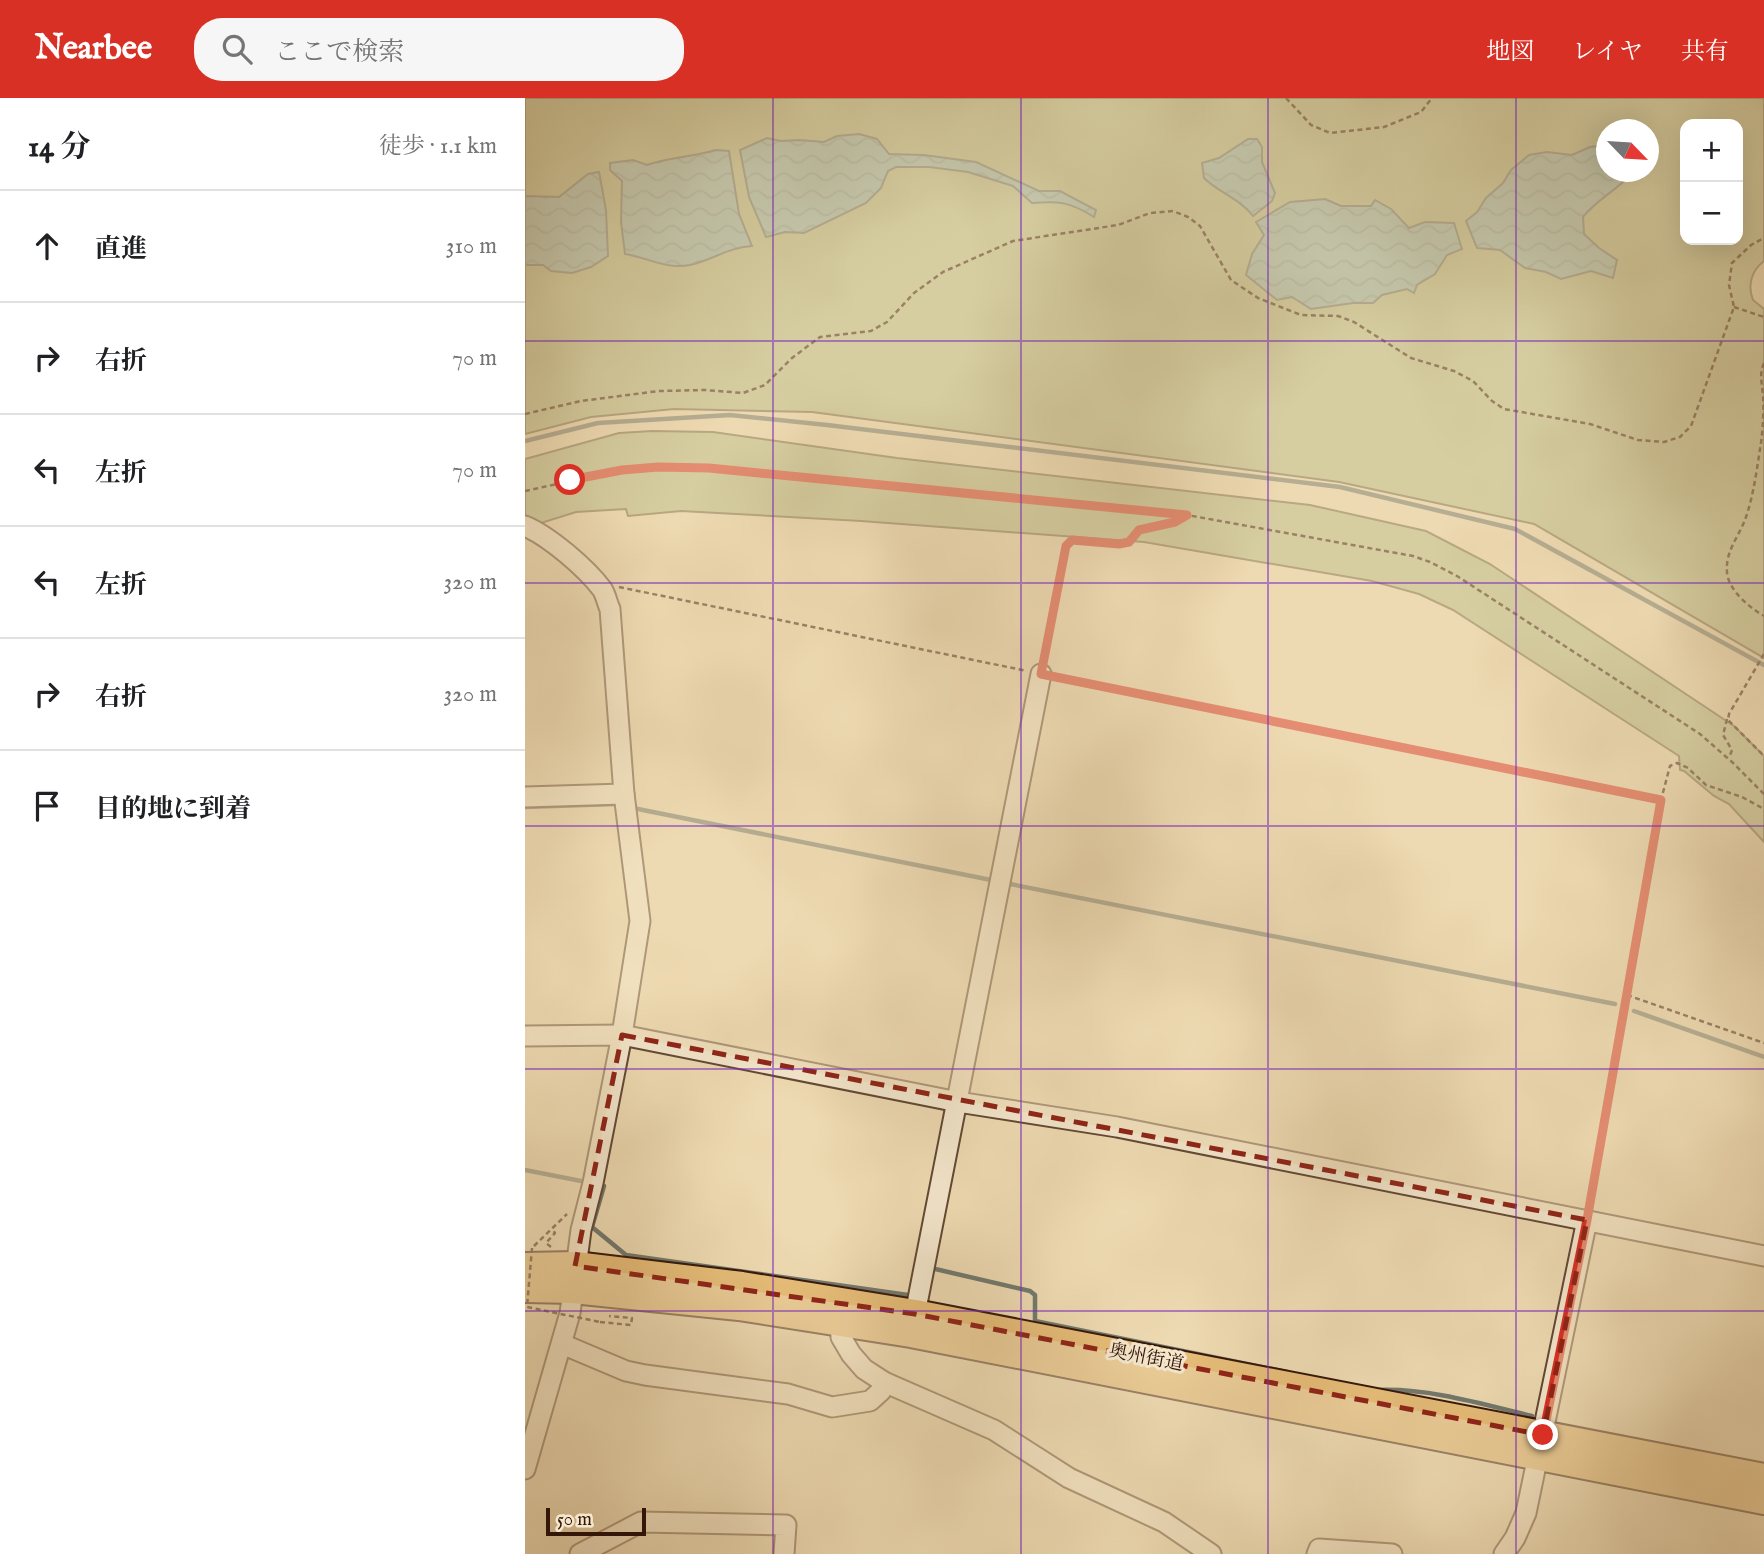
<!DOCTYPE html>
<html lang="ja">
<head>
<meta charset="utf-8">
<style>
	body { margin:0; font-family:"IM FELL English","Noto Serif JP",serif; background:#f6f6f6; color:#202124 }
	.controls { position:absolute; right:21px; top:21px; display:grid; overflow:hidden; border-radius:14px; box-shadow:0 7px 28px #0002 }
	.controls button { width:63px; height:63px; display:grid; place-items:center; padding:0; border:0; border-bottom:2px solid #e0e0e0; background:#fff; color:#202124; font:35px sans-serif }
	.compass { position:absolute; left:1071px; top:21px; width:63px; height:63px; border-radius:50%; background:#fff; box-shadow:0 7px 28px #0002; rotate:115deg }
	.scale { position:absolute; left:21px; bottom:18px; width:100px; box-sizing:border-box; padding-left:7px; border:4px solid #35170a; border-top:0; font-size:19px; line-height:24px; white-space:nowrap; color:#35170a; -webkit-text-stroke:5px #f4e7cd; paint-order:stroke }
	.stop { position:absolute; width:21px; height:21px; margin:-16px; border:5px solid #d93025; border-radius:50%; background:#fff }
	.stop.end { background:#d93025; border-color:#fff; box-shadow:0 2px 7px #0008 }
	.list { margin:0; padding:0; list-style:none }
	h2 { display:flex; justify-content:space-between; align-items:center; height:91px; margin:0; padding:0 28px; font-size:30px }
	h2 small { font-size:23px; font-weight:400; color:#757577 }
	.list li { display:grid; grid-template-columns:46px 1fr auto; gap:21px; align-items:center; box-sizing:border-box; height:112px; padding:0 28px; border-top:2px solid #e0e0e0 }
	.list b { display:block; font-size:26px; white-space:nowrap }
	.list em { font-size:23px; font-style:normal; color:#757577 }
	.icon { flex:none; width:38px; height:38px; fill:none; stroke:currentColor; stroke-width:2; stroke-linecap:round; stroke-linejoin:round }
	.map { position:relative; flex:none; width:1239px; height:1456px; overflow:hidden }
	header { display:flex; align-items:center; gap:42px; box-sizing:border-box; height:98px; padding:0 35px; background:#d93025; color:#fff }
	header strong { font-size:33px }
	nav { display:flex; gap:38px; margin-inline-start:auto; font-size:24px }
	.search { width:490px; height:63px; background:#f6f6f6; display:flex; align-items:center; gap:18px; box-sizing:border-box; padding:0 24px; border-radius:28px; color:#757577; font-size:26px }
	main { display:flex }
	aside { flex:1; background:#fff }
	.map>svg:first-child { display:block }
	.green { fill:#b9bf8c; stroke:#776b4b; stroke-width:2; fill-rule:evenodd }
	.water { fill:url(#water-waves); stroke:#72796e; stroke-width:2 }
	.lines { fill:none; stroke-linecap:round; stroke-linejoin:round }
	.stream { stroke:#72796e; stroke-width:4.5 }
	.minor-casing { stroke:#634834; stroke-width:23 }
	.highway-casing { stroke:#35170a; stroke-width:32 }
	.path { stroke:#35170a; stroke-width:2.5; stroke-dasharray:5 3.5; stroke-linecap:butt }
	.minor { stroke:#f4e7cd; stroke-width:19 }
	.highway { stroke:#e7bd79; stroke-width:28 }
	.path-bridge { stroke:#35170a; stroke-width:2.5; stroke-dasharray:5 3.5; stroke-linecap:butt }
	.route { stroke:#d93025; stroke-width:9 }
	.marked { fill:none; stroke:#8f2418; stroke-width:5; stroke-dasharray:14 9; stroke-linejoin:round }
	.grid { fill:none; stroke:#7b2cbf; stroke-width:2; stroke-opacity:0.55 }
	.labels { text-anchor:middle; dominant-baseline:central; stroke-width:6; stroke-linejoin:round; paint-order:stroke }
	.street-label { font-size:19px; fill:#35170a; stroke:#f4e7cd }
</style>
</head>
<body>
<header>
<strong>Nearbee</strong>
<div class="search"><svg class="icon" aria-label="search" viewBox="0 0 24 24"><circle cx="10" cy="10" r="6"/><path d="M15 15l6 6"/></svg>ここで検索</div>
<nav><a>地図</a><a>レイヤ</a><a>共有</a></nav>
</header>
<main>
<aside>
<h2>14 分<small>徒歩 · 1.1 km</small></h2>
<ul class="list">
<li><svg class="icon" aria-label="ahead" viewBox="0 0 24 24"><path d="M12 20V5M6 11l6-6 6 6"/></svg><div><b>直進</b></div><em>310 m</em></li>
<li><svg class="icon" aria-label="right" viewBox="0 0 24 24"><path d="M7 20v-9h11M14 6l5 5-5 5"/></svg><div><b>右折</b></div><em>70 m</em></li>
<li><svg class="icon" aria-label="left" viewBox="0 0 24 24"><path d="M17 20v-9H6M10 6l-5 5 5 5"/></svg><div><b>左折</b></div><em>70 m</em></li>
<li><svg class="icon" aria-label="left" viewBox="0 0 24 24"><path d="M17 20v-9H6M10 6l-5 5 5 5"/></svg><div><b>左折</b></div><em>320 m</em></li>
<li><svg class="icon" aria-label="right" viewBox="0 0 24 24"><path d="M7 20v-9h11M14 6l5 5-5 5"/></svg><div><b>右折</b></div><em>320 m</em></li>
<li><svg class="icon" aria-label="arrive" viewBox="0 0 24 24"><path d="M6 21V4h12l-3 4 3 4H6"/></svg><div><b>目的地に到着</b></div></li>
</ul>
</aside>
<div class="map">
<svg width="1239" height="1456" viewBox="0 0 1239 1456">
	<defs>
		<pattern id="water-waves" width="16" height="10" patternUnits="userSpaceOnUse" patternTransform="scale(1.75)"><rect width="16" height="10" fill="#9abab1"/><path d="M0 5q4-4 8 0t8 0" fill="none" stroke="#859f97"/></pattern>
	</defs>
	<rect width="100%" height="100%" fill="#eedab2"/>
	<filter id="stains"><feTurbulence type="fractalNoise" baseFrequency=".00286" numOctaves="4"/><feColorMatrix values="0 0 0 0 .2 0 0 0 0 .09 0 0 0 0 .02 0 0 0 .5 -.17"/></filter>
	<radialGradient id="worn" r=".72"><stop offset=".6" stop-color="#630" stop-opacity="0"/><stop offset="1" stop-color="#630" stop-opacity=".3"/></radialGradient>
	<g class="green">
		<path d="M 0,0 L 1239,0 L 1239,163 C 1227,172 1222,187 1228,202 L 1239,211 L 1239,560 L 1009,426 L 814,384 L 287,314 L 149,311 L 66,319 L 0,336 ZM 1160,26 L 1213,26 L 1213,142 L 1160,142 ZM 1082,32 L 1124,32 L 1124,74 L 1082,74 Z"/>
		<path d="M 127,333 L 188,334 L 372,360 L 785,407 L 901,433 L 965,466 L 1209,628 L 1239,658 L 1239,744 L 1204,706 L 1189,698 L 1159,673 L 1155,672 L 1154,658 L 928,512 L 894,496 L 847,483 L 619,444 L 336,423 L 156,413 L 103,418 L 101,411 L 51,414 L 13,426 L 0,422 L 0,361 L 94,335 Z"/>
	</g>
	<g class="water">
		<path d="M 334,36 L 352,41 L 364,56 L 399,57 L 451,64 L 514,93 L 535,93 L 571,112 L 569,119 C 545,104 535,103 507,105 L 488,88 L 443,74 L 404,69 L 371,69 L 363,73 L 356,90 L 341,105 L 279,135 L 260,134 L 241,139 L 224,99 L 215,52 L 242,40 L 256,43 L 274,42 L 299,44 L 312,38 Z"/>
		<path d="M 723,41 L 732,41 L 737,49 L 737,64 L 750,95 L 747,103 L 728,118 C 714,100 694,95 679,80 L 677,65 L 694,60 Z"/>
		<path d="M 1081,47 L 1082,74 L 1100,74 L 1099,83 C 1085,96 1070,104 1058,119 L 1059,136 L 1074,150 L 1092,162 L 1088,180 L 1066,173 L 1036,181 L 1021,174 L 1000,170 L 975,152 L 952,150 L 941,123 L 952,114 L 961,100 L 978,85 L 986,72 L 1004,57 L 1022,54 L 1047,57 L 1065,49 Z"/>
		<path d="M 191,52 L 204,53 L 214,116 L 227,148 C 201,150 188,162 165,167 C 142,172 121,159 100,156 L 96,124 L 97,83 L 85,72 L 85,65 L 108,62 L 122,67 C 144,59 168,59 191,52 Z"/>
		<path d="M 74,74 L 81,112 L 83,158 L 66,169 L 47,175 L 26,173 L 18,167 L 0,167 L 0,98 L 34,99 L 63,76 Z"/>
		<path d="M 800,101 L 816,108 L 846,108 L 850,102 L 866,111 L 884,130 L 900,124 L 929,125 L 937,151 L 922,157 L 910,176 L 892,187 L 889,195 L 882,191 L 857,197 L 848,205 L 828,205 L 786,211 L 767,199 L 752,202 L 721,177 L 727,156 L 739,137 L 731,124 L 765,104 Z"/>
	</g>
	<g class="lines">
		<g class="stream">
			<path d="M 0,343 L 73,325 L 205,317 L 302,327 L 815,389 L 990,431 L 1239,567"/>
			<path d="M 0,709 L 91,706"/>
			<path d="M 108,710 L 471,783"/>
			<path d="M 480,785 L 1090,906"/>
			<path d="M 1109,913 L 1239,959"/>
			<path d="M 0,1072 L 56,1083"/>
			<path d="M 79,1088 L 67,1129 L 101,1157 L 383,1197"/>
			<path d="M 406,1170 L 505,1193 L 510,1197 L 510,1223 L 762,1274"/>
			<path d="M 853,1292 C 904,1290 957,1306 1007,1318"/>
		</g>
		<g class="minor-casing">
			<g id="minor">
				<path d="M 0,428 C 24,438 61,470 77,491 C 81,497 82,505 85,511 L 99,696 L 115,823 L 97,937 L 68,1085 L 56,1132 L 45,1215 L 0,1371"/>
				<path d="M 0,699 L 99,696"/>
				<path d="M 0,938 L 97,937 L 433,1004 L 592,1029 L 1239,1158"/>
				<path d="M 390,1216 L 516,576"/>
				<path d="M 315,1224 L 316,1239 L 326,1256 L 339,1271 L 359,1284 L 469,1332 L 544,1380 L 639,1424 L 686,1456"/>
				<path d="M 37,1246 L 101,1273 L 120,1277 L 263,1296 L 307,1309 L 345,1303 L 356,1293 L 359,1284"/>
				<path d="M 55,1456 L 116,1424 L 261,1427 L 259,1456"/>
				<path d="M 792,1456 L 794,1451 L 867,1456"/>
				<path d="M 979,1456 L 990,1440 L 1001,1415 L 1062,1122"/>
			</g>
		</g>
		<g class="highway-casing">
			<g id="highway">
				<path d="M 0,1169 L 50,1168 L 217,1188 L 390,1216 L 1239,1380"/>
				<path d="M 0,1190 L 48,1191 L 214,1208 L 386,1235 L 1239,1402"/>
			</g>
		</g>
		<g class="path">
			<path d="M 761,0 L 786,27 L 805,35 L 859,29 L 896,14 L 907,0"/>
			<path d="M 1209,209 L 1239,219"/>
			<path d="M 1239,265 C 1234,276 1237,285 1238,297 C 1239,312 1238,329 1236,345 C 1232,369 1229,396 1221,419 C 1215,437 1200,453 1202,474 C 1203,492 1225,510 1239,518"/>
			<path d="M 0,316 L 56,303 L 134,293 L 180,292 L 218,295 L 240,287 L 267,260 L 295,239 L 346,233 L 362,224 L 389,195 L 418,174 L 488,143 L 593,127 L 625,115 L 648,113 L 663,119 L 675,128 L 706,182 L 733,200 L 776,217 L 813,218 L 829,224 L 886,260 L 929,273 L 948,283 L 967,303 L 979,311 L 1065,326 L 1113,342 L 1139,344 L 1155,339 L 1166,328 L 1209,209 L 1204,187 L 1207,165 L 1226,147 L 1239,140"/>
			<path d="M 0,393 L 97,372 L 133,369 L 184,370 L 662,417 L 888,458 L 905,464 L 932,478 L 1175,636 L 1207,664 L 1239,696"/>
			<path d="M 94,489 L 502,573"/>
			<path d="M 1239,556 L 1204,616 L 1203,622 L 1239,658"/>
			<path d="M 520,559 L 541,448 L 547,442 L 594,446 L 604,444 L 614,432 L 650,424 L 662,417"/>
			<path d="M 532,580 L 1136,702"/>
			<path d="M 1202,621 L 1198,637 L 1207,652 L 1204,660"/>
			<path d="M 1102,897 L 1239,945"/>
			<path d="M 1065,1105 L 1136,702 L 1145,668 L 1152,665 L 1163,670 L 1181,687 L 1217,699 L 1239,711"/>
			<path d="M 9,1148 L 42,1116"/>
			<path d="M 26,1149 L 21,1145 L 30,1135 L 27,1131"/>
			<path d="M 75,1224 L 106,1227 L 107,1220 L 84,1218"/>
		</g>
		<use href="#minor" class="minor"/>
		<use href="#highway" class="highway"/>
		<path class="path-bridge" d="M 7,1150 L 2,1209 L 75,1224"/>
	</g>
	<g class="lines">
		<path class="route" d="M 45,382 L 97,372 L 133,369 L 184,370 L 662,417 L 650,424 L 614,432 L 604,444 L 594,446 L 547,442 L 541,448 L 516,576 L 1136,702 L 1062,1122 L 1018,1337"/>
	</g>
	<path d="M0 0H1239V1456H0ZM 97,937 L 1062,1122 L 1018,1337 L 390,1216 L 50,1168 Z" fill="#eedab2" fill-opacity=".55" fill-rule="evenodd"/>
	<path class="marked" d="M 97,937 L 1062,1122 L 1018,1337 L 390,1216 L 50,1168 Z"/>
	<path class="grid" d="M 248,0 L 248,1456M 496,0 L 496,1456M 743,0 L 743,1456M 991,0 L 991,1456M 0,243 L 1239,243M 0,485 L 1239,485M 0,728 L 1239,728M 0,971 L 1239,971M 0,1213 L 1239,1213"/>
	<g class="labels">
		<g class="street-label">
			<text transform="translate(621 1260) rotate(11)">奥州街道</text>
		</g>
	</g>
	<rect width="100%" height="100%" filter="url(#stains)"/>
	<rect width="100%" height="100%" fill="url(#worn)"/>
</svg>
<div class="controls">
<button>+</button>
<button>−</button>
</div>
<svg class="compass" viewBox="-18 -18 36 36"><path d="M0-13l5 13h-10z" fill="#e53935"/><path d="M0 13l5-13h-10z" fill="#757577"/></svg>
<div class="scale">50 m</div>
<div class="stop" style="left:45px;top:382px"></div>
<div class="stop end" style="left:1018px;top:1337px"></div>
</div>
</main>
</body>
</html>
